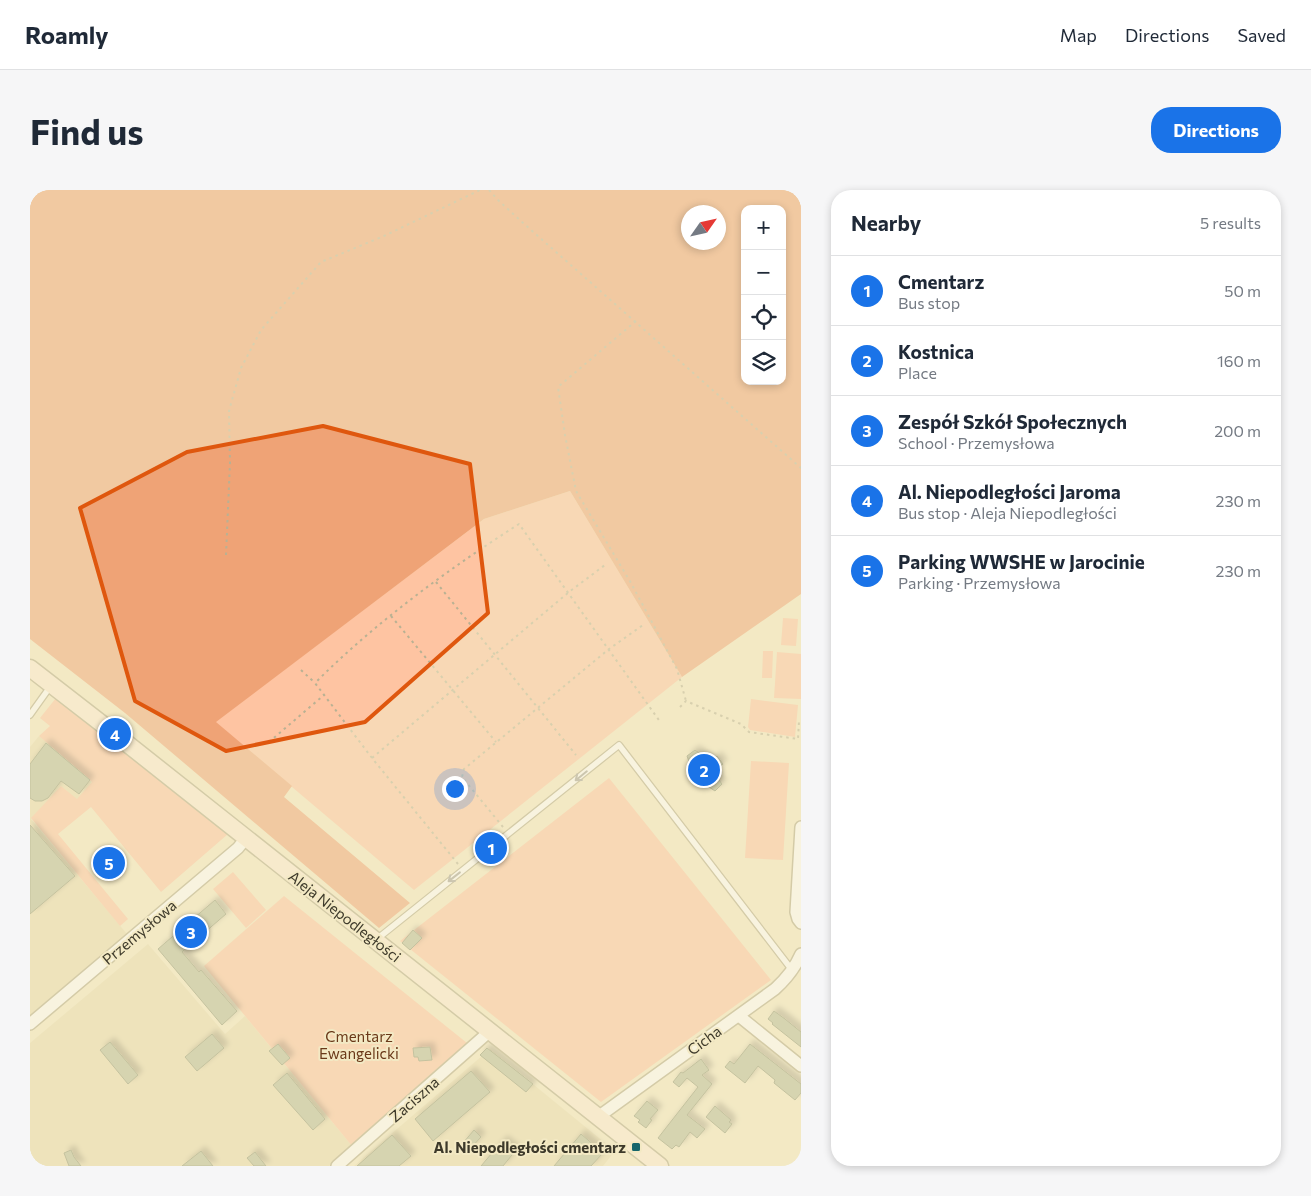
<!DOCTYPE html>
<html lang="en">
<head>
<meta charset="utf-8">
<style>
	body { margin:0; font-family:Commissioner,sans-serif; background:#f6f6f7; color:#1f2937 }
	.controls { position:absolute; right:15px; top:15px; display:grid; overflow:hidden; border-radius:10px; box-shadow:0 2px 8px #0003 }
	.controls button { width:45px; height:45px; display:grid; place-items:center; padding:0; border:0; border-bottom:1px solid #e0e1e3; background:#fff; color:#1f2937; font:25px sans-serif }
	.compass { position:absolute; left:651px; top:15px; width:45px; height:45px; border-radius:50%; background:#fff; box-shadow:0 2px 8px #0003; rotate:56deg }
	.you { position:absolute; left:424px; top:598px; width:18px; height:18px; margin:-12px; border:4px solid #fff; border-radius:50%; background:#1a73e8; box-shadow:0 0 0 8px #1a73e833 }
	.badge { display:grid; place-items:center; width:32px; height:32px; border-radius:50%; background:#1a73e8; color:#fff; font-size:16px; font-weight:700 }
	.pin { position:absolute; translate:-50% -50%; border:2px solid #fff; box-shadow:0 1px 5px #0006 }
	.list { margin:0; padding:0; list-style:none }
	h2 { display:flex; justify-content:space-between; align-items:center; height:65px; margin:0; padding:0 20px; font-size:21px }
	h2 small { font-size:16px; font-weight:400; color:#747a83 }
	.list li { display:grid; grid-template-columns:32px 1fr auto; gap:15px; align-items:center; box-sizing:border-box; height:70px; padding:0 20px; border-top:1px solid #e0e1e3 }
	.list b { display:block; font-size:19px; white-space:nowrap }
	.list p { margin:0; font-size:16px; white-space:nowrap; color:#747a83 }
	.list em { font-size:16px; font-style:normal; color:#747a83 }
	.icon { flex:none; width:28px; height:28px; fill:none; stroke:currentColor; stroke-width:2; stroke-linecap:round; stroke-linejoin:round }
	.map { position:relative; flex:none; width:771px; height:976px; overflow:hidden; border-radius:20px }
	header { display:flex; align-items:center; gap:30px; box-sizing:border-box; height:70px; padding:0 25px; background:#fff; border-bottom:1px solid #e0e1e3 }
	header strong { font-size:24px }
	nav { display:flex; gap:28px; margin-inline-start:auto; font-size:18px }
	.intro { display:flex; align-items:center; justify-content:space-between; box-sizing:border-box; height:120px; padding:0 30px }
	h1 { margin:0; font-size:35px }
	.button { padding:12px 22px; border-radius:20px; background:#1a73e8; color:#fff; font-size:18px; font-weight:700 }
	main { display:flex; gap:30px; padding:0 30px }
	aside { flex:1; background:#fff; border-radius:20px; box-shadow:0 2px 8px #0003 }
	.map>svg:first-child { display:block }
	.built { fill:#e9dcb0 }
	.green { fill:#fec4a2 }
	.forest { fill:#efa376; fill-rule:evenodd }
	.building { fill:#b4ba97; stroke:#8d9371; filter:url(#shadow) }
	.lines { fill:none; stroke-linecap:round; stroke-linejoin:round }
	.lane-casing { stroke:#b0a784; stroke-width:8 }
	.street-casing { stroke:#b0a784; stroke-width:14 }
	.secondary-casing { stroke:#b0a784; stroke-width:19 }
	.path { stroke:#b9b193; stroke-width:2; stroke-dasharray:2.5 4; stroke-linecap:butt }
	.lane { stroke:#fff; stroke-width:5.5 }
	.street { stroke:#fff; stroke-width:11 }
	.secondary { stroke:#fdecd5; stroke-width:16 }
	.oneway { stroke:#9e9c94 }
	.marked { fill:none; stroke:#df570e; stroke-width:4; stroke-linejoin:round }
	.poi-dot { fill:#16656b; stroke:#f3e9c4; stroke-width:2 }
	.labels { text-anchor:middle; dominant-baseline:central; stroke-width:4; stroke-linejoin:round; paint-order:stroke }
	.street-label { font-size:15px; fill:#3d392a; stroke:#f3e9c4 }
	.park-label { font-size:15px; fill:#6a3919; stroke:#f3e9c4 }
	.poi-label { font-size:15px; font-weight:bold; fill:#3d392a; stroke:#f3e9c4; text-anchor:end }
</style>
</head>
<body>
<header>
<strong>Roamly</strong>
<nav><a>Map</a><a>Directions</a><a>Saved</a></nav>
</header>
<div class="intro"><h1>Find us</h1><a class="button">Directions</a></div>
<main>
<div class="map">
<svg width="771" height="976" viewBox="0 0 771 976">
	<defs>
		<filter id="shadow"><feDropShadow dx="4.5" dy="-4.5" stdDeviation="2.5" flood-color="#0004"/></filter>
	</defs>
	<rect width="100%" height="100%" fill="#f3e9c4"/>
	<g class="built">
		<path d="M 9,546 L 62,592 L 47,610 L 31,596 L 1,629 L 97,744 L 0,825 L 0,557 Z"/>
		<path d="M 118,754 L 195,844 L 215,826 L 322,956 L 299,976 L 0,976 L 0,853 Z"/>
		<path d="M 460,859 L 585,961 L 573,976 L 324,976 Z"/>
	</g>
	<g class="green">
		<path d="M 540,301 L 652,487 L 384,700 L 185,532 L 454,329 Z"/>
		<path d="M 753,428 L 768,429 L 766,456 L 751,455 Z"/>
		<path d="M 733,461 L 743,461 L 742,488 L 732,488 Z"/>
		<path d="M 747,462 L 771,464 L 771,509 L 744,508 Z"/>
		<path d="M 26,508 L 198,644 L 131,702 L 61,617 L 28,644 L 98,729 L 90,736 L 1,628 L 31,596 L 47,609 L 62,592 L 9,546 L 20,536 L 10,528 Z"/>
		<path d="M 721,509 L 768,515 L 765,547 L 720,540 L 718,537 Z"/>
		<path d="M 721,571 L 759,573 L 753,670 L 715,668 Z"/>
		<path d="M 579,588 L 741,790 L 571,912 L 370,751 Z"/>
		<path d="M 203,682 L 236,720 L 216,738 L 183,699 Z"/>
		<path d="M 254,706 L 437,853 L 322,956 L 174,776 Z"/>
	</g>
	<path class="forest" d="M 0,0 L 771,0 L 771,404 L 652,487 L 540,301 L 454,329 L 186,532 L 262,596 L 254,607 L 380,713 L 349,738 L 95,523 L 0,449 ZM 715,19 L 752,19 L 752,191 L 715,191 ZM 658,22 L 688,22 L 688,52 L 658,52 Z"/>
	<g class="building">
		<path d="M 16,553 L 60,590 L 49,604 L 31,591 L 18,608 L 12,611 L 5,611 L 0,608 L 0,574 Z"/>
		<path d="M 665,560 L 681,571 L 687,566 L 693,574 L 683,582 L 692,594 L 685,601 L 673,593 L 661,577 L 657,566 Z"/>
		<path d="M 0,635 L 45,686 L 0,724 Z"/>
		<path d="M 185,710 L 196,724 L 152,762 L 169,782 L 171,780 L 207,821 L 192,835 L 128,759 Z"/>
		<path d="M 383,740 L 392,748 L 380,760 L 372,753 Z"/>
		<path d="M 744,821 L 755,829 L 771,842 L 771,857 L 742,834 L 743,833 L 738,829 Z"/>
		<path d="M 182,844 L 194,858 L 167,881 L 155,867 Z"/>
		<path d="M 80,852 L 108,885 L 98,894 L 70,860 Z"/>
		<path d="M 248,854 L 260,868 L 252,875 L 239,861 Z"/>
		<path d="M 720,854 L 771,894 L 771,903 L 765,910 L 744,893 L 745,890 L 728,876 L 715,893 L 695,877 L 700,871 L 704,874 Z"/>
		<path d="M 400,857 L 402,870 L 389,871 L 388,867 L 384,867 L 383,858 Z"/>
		<path d="M 457,858 L 503,894 L 496,902 L 450,865 Z"/>
		<path d="M 671,869 L 679,880 L 672,885 L 682,894 L 657,925 L 675,939 L 667,948 L 660,942 L 649,957 L 646,955 L 642,959 L 628,948 L 668,897 L 657,888 L 649,897 L 643,892 L 651,882 L 653,883 Z"/>
		<path d="M 441,881 L 460,902 L 403,951 L 385,929 Z"/>
		<path d="M 257,883 L 295,929 L 283,940 L 243,895 Z"/>
		<path d="M 617,911 L 628,920 L 620,929 L 622,930 L 616,938 L 608,932 L 610,930 L 604,926 Z"/>
		<path d="M 685,916 L 701,930 L 699,932 L 702,934 L 695,943 L 676,927 Z"/>
		<path d="M 444,940 L 451,947 L 440,959 L 433,953 Z"/>
		<path d="M 551,944 L 573,963 L 561,976 L 524,976 Z"/>
		<path d="M 362,945 L 381,966 L 369,976 L 327,976 Z"/>
		<path d="M 473,950 L 486,960 L 473,976 L 451,976 Z"/>
		<path d="M 41,960 L 44,967 L 51,976 L 39,976 L 34,963 Z"/>
		<path d="M 171,961 L 183,976 L 152,976 Z"/>
		<path d="M 225,962 L 236,976 L 224,976 L 217,968 Z"/>
	</g>
	<g class="lines">
		<g class="lane-casing">
			<g id="lane">
				<path d="M 0,525 L 20,497"/>
				<path d="M 347,749 L 589,555 L 762,780"/>
			</g>
		</g>
		<g class="street-casing">
			<g id="street">
				<path d="M 771,637 L 766,722 L 768,729 L 771,733"/>
				<path d="M 709,826 L 771,876"/>
				<path d="M 0,834 L 208,658 L 216,648"/>
				<path d="M 568,927 L 745,799 C 756,789 765,778 771,764"/>
				<path d="M 307,976 L 460,841"/>
			</g>
		</g>
		<g class="secondary-casing">
			<path id="secondary" d="M 0,478 L 85,544 L 630,976"/>
		</g>
		<g class="path">
			<path d="M 459,0 L 469,11 L 492,32 L 771,278"/>
			<path d="M 606,131 L 528,197 L 535,245 L 546,301 L 601,393 L 647,479 L 656,511"/>
			<path d="M 196,365 L 200,273 L 199,221 L 211,178 L 231,140 L 291,72 L 354,46 L 450,0"/>
			<path d="M 406,392 L 546,565"/>
			<path d="M 361,426 L 466,552"/>
			<path d="M 271,480 L 285,493"/>
			<path d="M 650,517 L 656,511 L 711,534 L 719,542 L 768,549 L 769,531 L 771,531"/>
			<path d="M 239,552 L 294,505"/>
			<path d="M 342,568 L 539,402 L 575,375"/>
			<path d="M 473,637 L 432,587 L 434,579 L 579,459 L 613,435"/>
			<path d="M 428,674 L 342,568 L 285,493 C 346,432 417,380 489,334 L 631,533"/>
		</g>
		<use href="#lane" class="lane"/>
		<use href="#street" class="street"/>
		<use href="#secondary" class="secondary"/>
	</g>
	<defs><path id="oneway-shaft" d="M-6 0H5M1.5-3L5.5 0L1.5 3" fill="none" stroke-width="1.6" stroke-linecap="round" stroke-linejoin="round" transform="scale(1.25)"/></defs>
	<g class="oneway">
		<use href="#oneway-shaft" transform="translate(551 586) rotate(141)"/>
		<use href="#oneway-shaft" transform="translate(424 687) rotate(142)"/>
	</g>
	<path d="M0 0H771V976H0ZM 293,236 L 440,274 L 458,423 L 335,532 L 196,561 L 105,511 L 50,318 L 157,262 Z" fill="#f3e9c4" fill-opacity=".55" fill-rule="evenodd"/>
	<path class="marked" d="M 293,236 L 440,274 L 458,423 L 335,532 L 196,561 L 105,511 L 50,318 L 157,262 Z"/>
	<rect class="poi-dot" x="601" y="952" width="10" height="10" rx="2.5"/>
	<g class="labels">
		<g class="street-label">
			<text transform="translate(315 726) rotate(38)">Aleja Niepodległości</text>
			<text transform="translate(109 742) rotate(-40)">Przemysłowa</text>
			<text transform="translate(674 850) rotate(-36)">Cicha</text>
			<text transform="translate(384 909) rotate(-41)">Zaciszna</text>
		</g>
		<g class="park-label">
			<text x="329" y="846">Cmentarz<tspan x="329" dy="17">Ewangelicki</tspan></text>
		</g>
		<g class="poi-label">
			<text x="596" y="957">Al. Niepodległości cmentarz</text>
		</g>
	</g>
</svg>
<div class="controls">
<button>+</button>
<button>−</button>
<button><svg class="icon" aria-label="locate" viewBox="0 0 24 24"><circle cx="12" cy="12" r="6"/><path d="M12 2v4M12 18v4M2 12h4M18 12h4"/></svg></button>
<button><svg class="icon" aria-label="layers" viewBox="0 0 24 24"><path d="M12 4l9 5-9 5-9-5zM3 14l9 5 9-5"/></svg></button>
</div>
<svg class="compass" viewBox="-18 -18 36 36"><path d="M0-13l5 13h-10z" fill="#e53935"/><path d="M0 13l5-13h-10z" fill="#747a83"/></svg>
<div class="you"></div>
<div class="pin badge" style="left:461px;top:658px">1</div>
<div class="pin badge" style="left:674px;top:580px">2</div>
<div class="pin badge" style="left:161px;top:742px">3</div>
<div class="pin badge" style="left:85px;top:544px">4</div>
<div class="pin badge" style="left:79px;top:673px">5</div>
</div>
<aside>
<h2>Nearby<small>5 results</small></h2>
<ul class="list">
<li><span class="badge">1</span><div><b>Cmentarz</b><p>Bus stop</p></div><em>50 m</em></li>
<li><span class="badge">2</span><div><b>Kostnica</b><p>Place</p></div><em>160 m</em></li>
<li><span class="badge">3</span><div><b>Zespół Szkół Społecznych</b><p>School · Przemysłowa</p></div><em>200 m</em></li>
<li><span class="badge">4</span><div><b>Al. Niepodległości Jaroma</b><p>Bus stop · Aleja Niepodległości</p></div><em>230 m</em></li>
<li><span class="badge">5</span><div><b>Parking WWSHE w Jarocinie</b><p>Parking · Przemysłowa</p></div><em>230 m</em></li>
</ul>
</aside>
</main>
</body>
</html>
